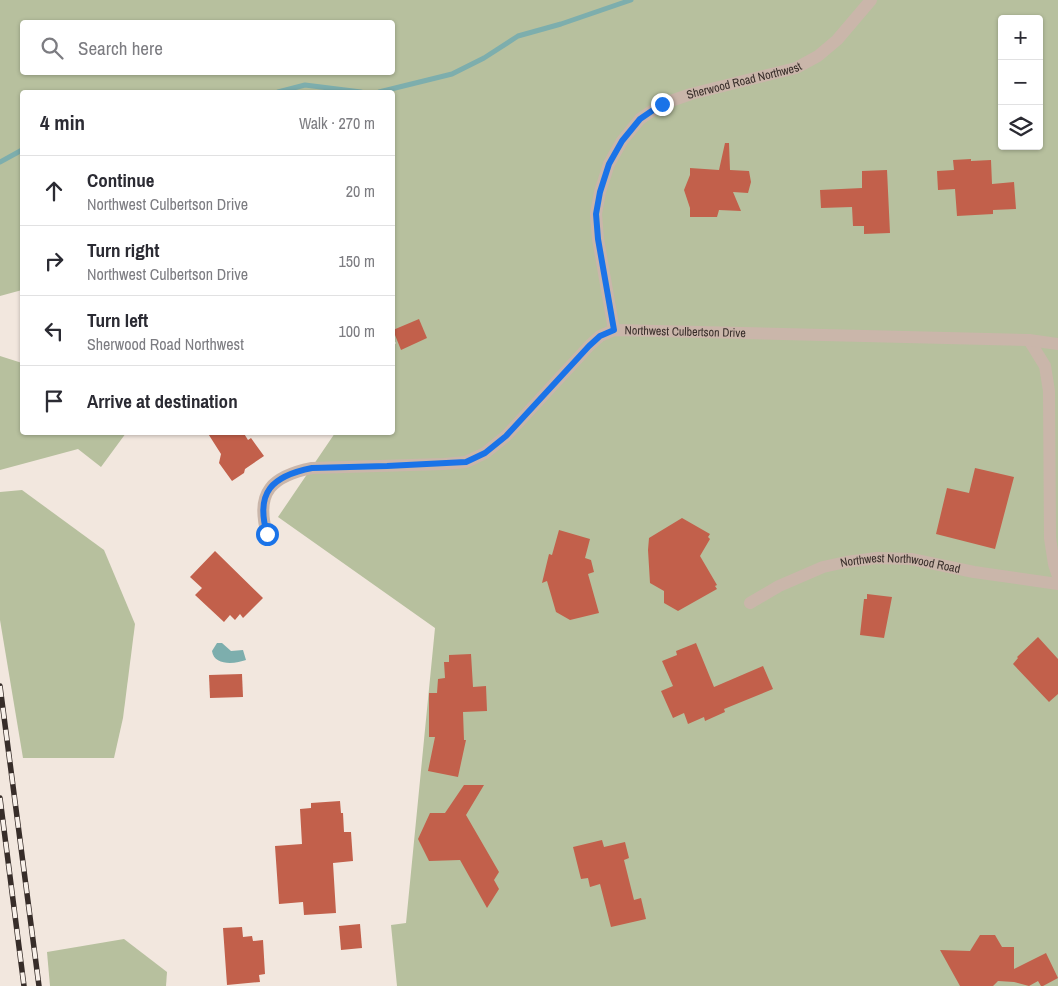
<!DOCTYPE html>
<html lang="en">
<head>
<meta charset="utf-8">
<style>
	body { margin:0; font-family:"Archivo Narrow",sans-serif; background:#f7f7f7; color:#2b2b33 }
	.controls { position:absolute; right:15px; top:15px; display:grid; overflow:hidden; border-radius:5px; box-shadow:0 1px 4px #0004 }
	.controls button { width:45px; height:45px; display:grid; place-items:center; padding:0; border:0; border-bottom:1px solid #e1e1e2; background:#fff; color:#2b2b33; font:25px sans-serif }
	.stop { position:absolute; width:15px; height:15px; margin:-11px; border:4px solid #1a73e8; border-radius:50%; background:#fff }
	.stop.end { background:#1a73e8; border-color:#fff; box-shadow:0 1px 5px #0008 }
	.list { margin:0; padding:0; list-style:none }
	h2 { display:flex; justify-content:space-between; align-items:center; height:65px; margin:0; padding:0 20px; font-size:21px }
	h2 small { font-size:16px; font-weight:400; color:#7c7c81 }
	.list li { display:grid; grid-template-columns:32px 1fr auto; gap:15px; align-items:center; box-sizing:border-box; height:70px; padding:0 20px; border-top:1px solid #e1e1e2 }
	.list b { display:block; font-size:19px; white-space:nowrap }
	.list p { margin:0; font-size:16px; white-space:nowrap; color:#7c7c81 }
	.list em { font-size:16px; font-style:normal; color:#7c7c81 }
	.icon { flex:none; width:28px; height:28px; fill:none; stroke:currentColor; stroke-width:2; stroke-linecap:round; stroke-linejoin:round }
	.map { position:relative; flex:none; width:1058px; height:986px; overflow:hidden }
	.search { position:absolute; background:#fff; box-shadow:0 1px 4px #0004; left:20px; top:20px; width:375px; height:55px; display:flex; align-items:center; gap:12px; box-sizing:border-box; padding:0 18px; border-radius:5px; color:#7c7c81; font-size:19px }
	.panel { position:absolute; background:#fff; box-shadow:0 1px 4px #0004; left:20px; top:90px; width:375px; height:345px; border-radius:5px }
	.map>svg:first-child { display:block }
	.green { fill:#b7c09e; fill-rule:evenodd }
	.water { fill:#7daead }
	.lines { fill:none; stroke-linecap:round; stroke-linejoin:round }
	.stream { stroke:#7daead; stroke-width:5 }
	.building { fill:#c2604b }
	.minor { stroke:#cab6aa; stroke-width:12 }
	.rail-casing { stroke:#372d29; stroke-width:5.5 }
	.rail { stroke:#f9f1ea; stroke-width:4; stroke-dasharray:11; stroke-linecap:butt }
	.route { stroke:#1a73e8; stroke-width:6 }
	.labels { text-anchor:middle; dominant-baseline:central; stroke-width:5; stroke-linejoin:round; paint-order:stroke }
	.street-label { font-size:12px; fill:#372d29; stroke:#f9f1ea }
</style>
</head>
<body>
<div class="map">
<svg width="1058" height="986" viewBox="0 0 1058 986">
	<rect width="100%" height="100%" fill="#f2e7de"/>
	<g class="green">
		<path d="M 0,0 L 1058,0 L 1058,986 L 397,986 L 391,925 L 406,923 L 435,628 L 278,517 L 335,433 L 392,432 L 392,348 L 396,343 L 392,338 L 392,92 L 22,92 L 22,290 L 0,296 ZM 1002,19 L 1039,19 L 1039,146 L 1002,146 ZM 22,22 L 392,22 L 392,72 L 22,72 Z"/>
		<path d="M 0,356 L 22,363 L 22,432 L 126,433 L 101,467 L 78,449 L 0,470 Z"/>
		<path d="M 22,490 L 104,550 L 135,624 L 123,718 L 114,758 L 23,758 L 0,620 L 0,492 Z"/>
		<path d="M 124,939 L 167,972 L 166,986 L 50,986 L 47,952 Z"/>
	</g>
	<path class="water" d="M 217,643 L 222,643 L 231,651 L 243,650 L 246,660 C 235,664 214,666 212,651 Z"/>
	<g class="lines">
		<g class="stream">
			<path d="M 278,92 L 305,85 L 361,92"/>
			<path d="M 379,92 L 452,74 L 484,58 L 518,36 L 561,24 L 631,0"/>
			<path d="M 0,162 L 22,150"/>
		</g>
	</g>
	<g class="building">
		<path d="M 725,143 L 729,143 L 730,170 L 749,171 L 751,182 L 748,193 L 733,192 L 741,211 L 719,210 L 717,217 L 690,217 L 690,208 L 684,190 L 690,175 L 690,168 L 719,170 Z"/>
		<path d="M 971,159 L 971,161 L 991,160 L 992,184 L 1014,182 L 1016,209 L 993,210 L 993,214 L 957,216 L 955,189 L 938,190 L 937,171 L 954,170 L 953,160 Z"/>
		<path d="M 887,170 L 890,233 L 864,234 L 864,226 L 853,226 L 852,207 L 821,208 L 820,190 L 862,188 L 862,171 Z"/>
		<path d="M 419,319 L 427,338 L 401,350 L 393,330 Z"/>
		<path d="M 207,432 L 243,432 L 248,440 L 251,438 L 264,456 L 245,469 L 244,473 L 232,481 L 219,463 L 221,454 Z"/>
		<path d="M 975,468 L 1014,477 L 995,549 L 936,534 L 947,488 L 969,493 Z"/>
		<path d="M 682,518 L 710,534 L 708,537 L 710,539 L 700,556 L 717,585 L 715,586 L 717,589 L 678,611 L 664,603 L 664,591 L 650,583 L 648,550 L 649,538 Z"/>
		<path d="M 559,530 L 590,539 L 585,558 L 591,560 L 594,572 L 588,574 L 599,613 L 570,620 L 556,612 L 547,581 L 542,583 L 549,554 L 552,555 Z"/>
		<path d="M 215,551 L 263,598 L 243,618 L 240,614 L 235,620 L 230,615 L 224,622 L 195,595 L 202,588 L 190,577 Z"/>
		<path d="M 867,594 L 892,597 L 884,638 L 860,635 L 864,599 L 867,599 Z"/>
		<path d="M 1038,637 L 1058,659 L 1058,694 L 1049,702 L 1013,664 L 1018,658 L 1017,657 Z"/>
		<path d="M 696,643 L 714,687 L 763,666 L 773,689 L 724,709 L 725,712 L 705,721 L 704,717 L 688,724 L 684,713 L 673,718 L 661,691 L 673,686 L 662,661 L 677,655 L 676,651 Z"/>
		<path d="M 471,654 L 473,687 L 486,686 L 487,711 L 463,712 L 464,740 L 466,740 L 458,777 L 428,771 L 435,737 L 429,737 L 429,693 L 437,693 L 438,679 L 445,678 L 444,662 L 449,662 L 449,655 Z"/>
		<path d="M 242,674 L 243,697 L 210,698 L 209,675 Z"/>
		<path d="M 464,785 L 484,785 L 466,815 L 499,872 L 494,880 L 499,889 L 487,908 L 460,860 L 429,861 L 418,839 L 430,813 L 445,813 Z"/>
		<path d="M 340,801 L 341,813 L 343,813 L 344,832 L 351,832 L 353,861 L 333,863 L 336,913 L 304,915 L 303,902 L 279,904 L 275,846 L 302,844 L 300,809 L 311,808 L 311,803 Z"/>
		<path d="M 602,840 L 604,847 L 625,842 L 629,858 L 624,860 L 634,900 L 641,898 L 646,919 L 611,927 L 600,884 L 590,887 L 588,878 L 581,879 L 573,847 Z"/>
		<path d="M 360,924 L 362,948 L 341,950 L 339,926 Z"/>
		<path d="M 242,927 L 243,937 L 252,936 L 253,941 L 263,940 L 265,974 L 259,975 L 260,982 L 227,985 L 223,928 Z"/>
		<path d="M 980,935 L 995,935 L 1002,947 L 1014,947 L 1014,969 L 1046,953 L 1058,978 L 1043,986 L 1041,986 L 1038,981 L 1029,986 L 1014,982 L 998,981 L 993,986 L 960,986 L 940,950 L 970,951 Z"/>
	</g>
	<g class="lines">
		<g class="minor">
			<path id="s1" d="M 614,330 L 598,239 L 596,214 L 600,192 L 609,164 L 622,141 L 640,119 L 662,104 L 691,94 L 796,68 L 818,56 L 837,40 L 871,0"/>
			<path d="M 1029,340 L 1045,366 L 1049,391 L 1050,538 L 1054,564 L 1058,576"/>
			<path id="s2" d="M 267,534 C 255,492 272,476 312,468 L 444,464 L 466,462 L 485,453 L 506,436 L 589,346 L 600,336 L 614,330 L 1029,340 L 1058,344"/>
			<path id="s3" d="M 750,603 L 779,586 L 823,567 L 846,562 L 877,558 L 911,559 L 974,572 L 1058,584"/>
		</g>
		<g class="rail-casing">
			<g id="rail">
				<path d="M 0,686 L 39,986"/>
				<path d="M 0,798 L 24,986"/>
			</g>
		</g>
		<use href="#rail" class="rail"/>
	</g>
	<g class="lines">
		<path class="route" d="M 267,534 C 255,492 272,476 312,468 L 387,466 L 466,462 L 485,453 L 506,436 L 589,346 L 600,336 L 614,330 L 598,239 L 596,214 L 600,192 L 609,164 L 622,141 L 640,119 L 662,104"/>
	</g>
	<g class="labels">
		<g class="street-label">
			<text stroke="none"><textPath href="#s1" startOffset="336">Sherwood Road Northwest</textPath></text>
			<text stroke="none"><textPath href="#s2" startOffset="521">Northwest Culbertson Drive</textPath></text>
			<text stroke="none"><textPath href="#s3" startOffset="160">Northwest Northwood Road</textPath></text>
		</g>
	</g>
</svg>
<div class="controls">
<button>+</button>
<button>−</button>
<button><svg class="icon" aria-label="layers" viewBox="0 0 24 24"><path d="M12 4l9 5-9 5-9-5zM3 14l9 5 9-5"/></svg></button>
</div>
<div class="stop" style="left:267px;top:534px"></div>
<div class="stop end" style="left:662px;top:104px"></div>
<div class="search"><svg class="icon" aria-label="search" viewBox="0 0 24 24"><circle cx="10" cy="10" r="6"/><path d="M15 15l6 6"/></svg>Search here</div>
<section class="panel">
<h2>4 min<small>Walk · 270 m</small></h2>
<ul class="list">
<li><svg class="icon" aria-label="ahead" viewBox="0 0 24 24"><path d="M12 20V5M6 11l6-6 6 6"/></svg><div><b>Continue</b><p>Northwest Culbertson Drive</p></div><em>20 m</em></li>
<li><svg class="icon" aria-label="right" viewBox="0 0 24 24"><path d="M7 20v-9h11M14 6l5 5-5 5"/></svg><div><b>Turn right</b><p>Northwest Culbertson Drive</p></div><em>150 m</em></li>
<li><svg class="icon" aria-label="left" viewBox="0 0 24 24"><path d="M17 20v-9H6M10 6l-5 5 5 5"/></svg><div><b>Turn left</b><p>Sherwood Road Northwest</p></div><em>100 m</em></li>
<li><svg class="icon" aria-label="arrive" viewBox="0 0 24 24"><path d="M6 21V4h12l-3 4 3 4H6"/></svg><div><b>Arrive at destination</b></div></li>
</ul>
</section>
</div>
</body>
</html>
